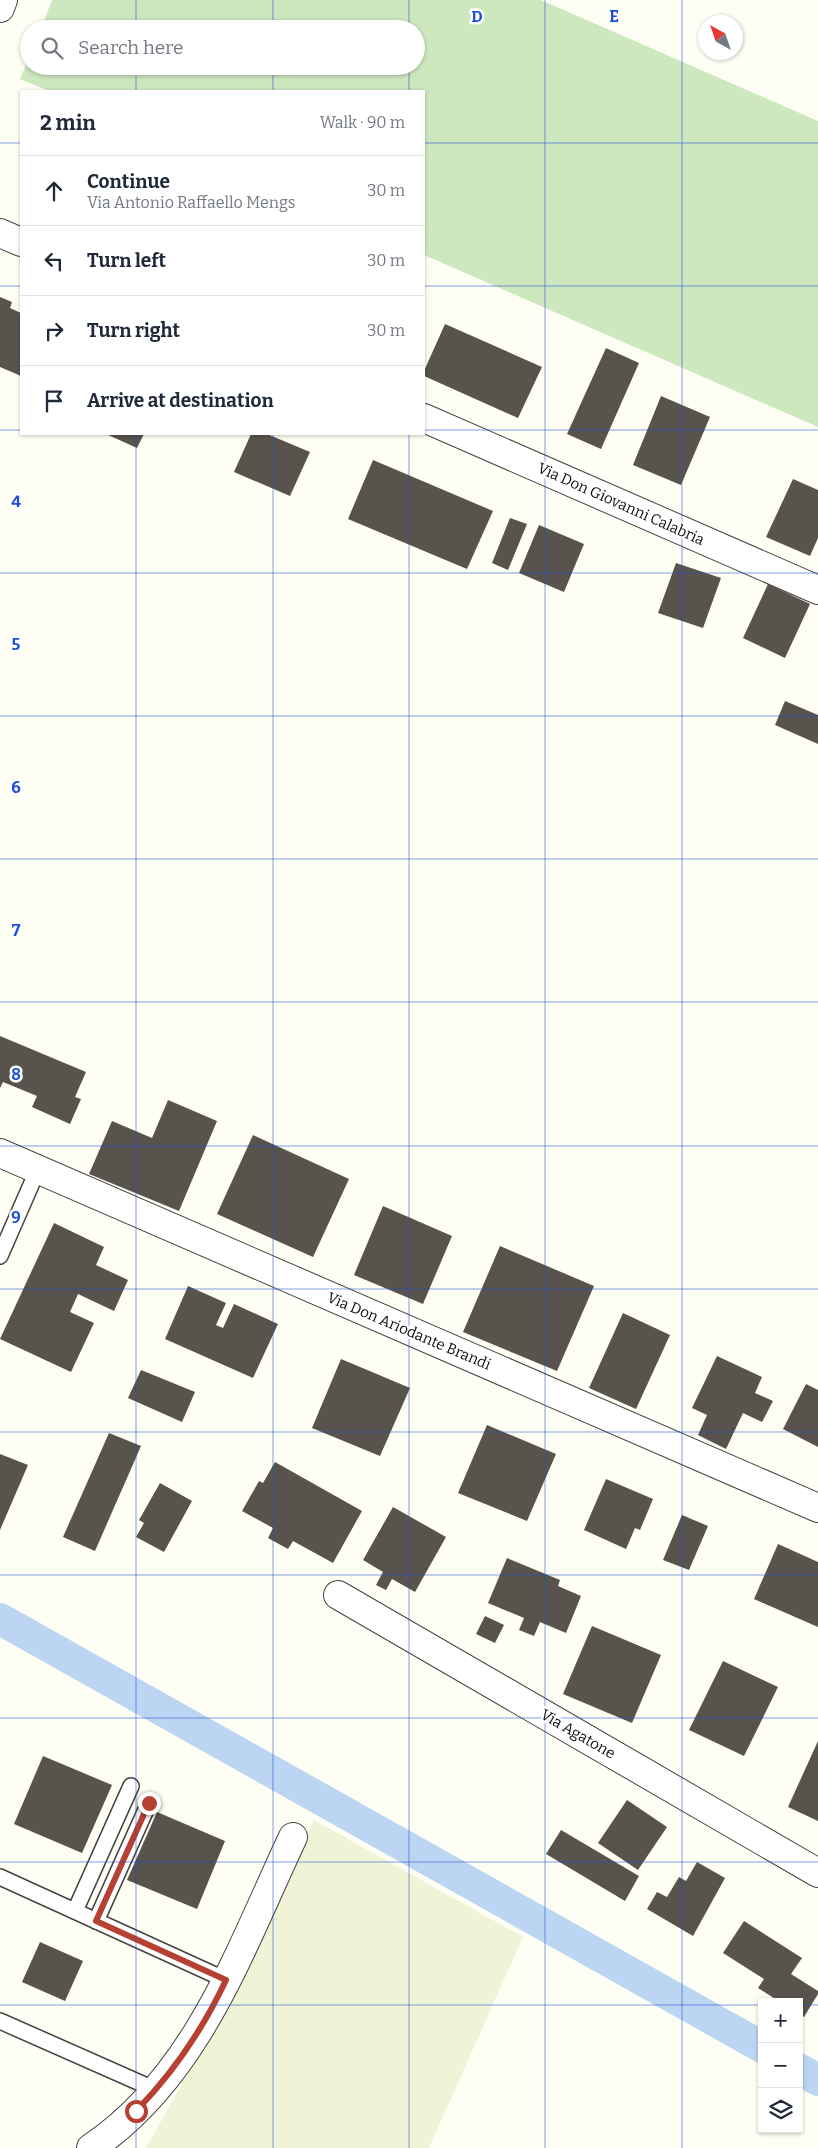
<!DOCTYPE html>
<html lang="en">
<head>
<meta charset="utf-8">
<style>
	body { margin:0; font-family:Bitter,serif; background:#f6f6f7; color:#1f2937 }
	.controls { position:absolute; right:15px; bottom:15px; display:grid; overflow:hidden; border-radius:0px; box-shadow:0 1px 4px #0004 }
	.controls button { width:45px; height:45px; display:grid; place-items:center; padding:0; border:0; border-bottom:1px solid #e0e1e3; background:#fff; color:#1f2937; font:25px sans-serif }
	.compass { position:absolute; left:698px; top:15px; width:45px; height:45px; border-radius:50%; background:#fff; box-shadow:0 1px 4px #0004; rotate:320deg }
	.stop { position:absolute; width:15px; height:15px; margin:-11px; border:4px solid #b64132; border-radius:50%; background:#fff }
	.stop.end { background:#b64132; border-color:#fff; box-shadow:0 1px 5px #0008 }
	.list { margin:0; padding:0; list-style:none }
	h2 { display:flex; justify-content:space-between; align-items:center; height:65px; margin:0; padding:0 20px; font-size:21px }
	h2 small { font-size:16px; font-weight:400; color:#747a83 }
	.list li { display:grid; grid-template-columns:32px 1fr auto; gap:15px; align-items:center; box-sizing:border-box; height:70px; padding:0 20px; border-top:1px solid #e0e1e3 }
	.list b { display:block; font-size:19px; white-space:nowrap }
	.list p { margin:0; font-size:16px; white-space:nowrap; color:#747a83 }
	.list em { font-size:16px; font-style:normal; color:#747a83 }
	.icon { flex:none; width:28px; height:28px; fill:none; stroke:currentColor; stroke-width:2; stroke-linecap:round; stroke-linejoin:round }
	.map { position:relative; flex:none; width:818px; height:2148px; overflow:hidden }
	.search { position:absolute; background:#fff; box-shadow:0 1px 4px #0004; left:20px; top:20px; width:405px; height:55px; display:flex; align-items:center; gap:12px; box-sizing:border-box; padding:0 18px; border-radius:28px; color:#747a83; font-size:19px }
	.panel { position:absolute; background:#fff; box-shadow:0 1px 4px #0004; left:20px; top:90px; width:405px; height:345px; border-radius:0px }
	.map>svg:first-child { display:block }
	.farmland { fill:#f0f3d5 }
	.green { fill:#cde7bf }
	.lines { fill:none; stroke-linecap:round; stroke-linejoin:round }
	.canal { stroke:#bcd5f2; stroke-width:32 }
	.building { fill:#58534d }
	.service-casing { stroke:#434343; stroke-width:18 }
	.minor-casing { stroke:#434343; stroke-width:30 }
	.tertiary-casing { stroke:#434343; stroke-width:30 }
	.service { stroke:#fff; stroke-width:15 }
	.minor { stroke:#fff; stroke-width:28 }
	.tertiary { stroke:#fff; stroke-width:28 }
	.route { stroke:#b64132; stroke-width:6 }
	.grid { fill:none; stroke:#1d4ed8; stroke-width:1; stroke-opacity:0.55 }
	.labels { text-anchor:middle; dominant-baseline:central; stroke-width:5; stroke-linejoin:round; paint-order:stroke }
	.street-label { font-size:15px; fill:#101010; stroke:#fff }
	.grid-label { font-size:16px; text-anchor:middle; font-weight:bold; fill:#1d4ed8; stroke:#fff; stroke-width:5; stroke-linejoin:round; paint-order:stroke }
</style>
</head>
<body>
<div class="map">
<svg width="818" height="2148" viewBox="0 0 818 2148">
	<rect width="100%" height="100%" fill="#fefef4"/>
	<path class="farmland" d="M 314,1820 L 523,1937 L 429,2148 L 146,2148 L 214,2027 Z"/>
	<path class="green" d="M 52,0 L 541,0 L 818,121 L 818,427 L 424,255 L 424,91 L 49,91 L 20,79 L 29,58 L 29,66 L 416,66 L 416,29 L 41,29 Z"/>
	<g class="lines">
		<g class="canal">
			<path d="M 0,1619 L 762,2047"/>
			<path d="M 799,2069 L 818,2080"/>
		</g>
	</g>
	<g class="building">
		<path d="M 0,297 L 12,302 L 10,308 L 21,313 L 21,376 L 0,367 Z"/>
		<path d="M 445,324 L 542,367 L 518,418 L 424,376 L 424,371 Z"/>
		<path d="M 606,348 L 639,363 L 601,449 L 567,434 Z"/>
		<path d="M 661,396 L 710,417 L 681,485 L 633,465 Z"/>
		<path d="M 106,434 L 144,434 L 137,448 Z"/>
		<path d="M 251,434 L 267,434 L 310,452 L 290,496 L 234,472 Z"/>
		<path d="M 373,460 L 493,511 L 467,569 L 348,519 Z"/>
		<path d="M 793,479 L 818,490 L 818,538 L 810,556 L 766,537 Z"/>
		<path d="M 510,518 L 527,524 L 508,570 L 492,563 Z"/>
		<path d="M 539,525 L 584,544 L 564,592 L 519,573 Z"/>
		<path d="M 676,563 L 721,578 L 703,628 L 658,613 Z"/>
		<path d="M 768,584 L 810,604 L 785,658 L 743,638 Z"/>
		<path d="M 785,701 L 818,715 L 818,744 L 775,725 Z"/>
		<path d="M 0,1036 L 86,1072 L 75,1097 L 81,1099 L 70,1124 L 32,1107 L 37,1096 L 3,1082 L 0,1088 Z"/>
		<path d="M 168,1100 L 217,1121 L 179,1211 L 89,1174 L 112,1121 L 152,1138 Z"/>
		<path d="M 253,1135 L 349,1179 L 313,1257 L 217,1214 Z"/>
		<path d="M 383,1206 L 452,1236 L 423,1304 L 354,1275 Z"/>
		<path d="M 54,1223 L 104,1247 L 96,1265 L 128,1280 L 114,1311 L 78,1294 L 70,1312 L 94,1323 L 71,1372 L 0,1339 Z"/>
		<path d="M 500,1246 L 594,1286 L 557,1371 L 463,1332 Z"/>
		<path d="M 188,1286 L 226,1303 L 216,1325 L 223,1328 L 234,1304 L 278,1324 L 253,1378 L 165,1339 Z"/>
		<path d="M 623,1313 L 670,1335 L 636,1409 L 589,1388 Z"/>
		<path d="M 717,1356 L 762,1377 L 755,1393 L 773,1401 L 762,1422 L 743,1413 L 726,1449 L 698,1435 L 707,1415 L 692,1408 Z"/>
		<path d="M 341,1359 L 410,1388 L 380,1456 L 312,1428 Z"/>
		<path d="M 141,1370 L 195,1392 L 182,1422 L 128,1398 Z"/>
		<path d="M 806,1384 L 818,1390 L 818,1447 L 783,1429 Z"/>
		<path d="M 487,1425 L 556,1454 L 527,1521 L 458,1493 Z"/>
		<path d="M 109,1433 L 141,1446 L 95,1551 L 63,1537 Z"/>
		<path d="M 0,1454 L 28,1465 L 0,1530 Z"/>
		<path d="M 275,1462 L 362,1511 L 333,1563 L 293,1541 L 288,1549 L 268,1538 L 273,1528 L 242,1511 L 259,1481 L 263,1483 Z"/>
		<path d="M 606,1479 L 653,1499 L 640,1530 L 635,1528 L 626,1549 L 584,1530 Z"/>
		<path d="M 160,1483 L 192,1501 L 164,1552 L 136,1537 L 144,1523 L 139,1520 Z"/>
		<path d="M 393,1507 L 446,1537 L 415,1592 L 392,1579 L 386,1590 L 376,1585 L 383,1572 L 363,1560 Z"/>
		<path d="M 682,1515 L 708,1526 L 689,1570 L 663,1560 Z"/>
		<path d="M 778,1544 L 818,1562 L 818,1627 L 754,1599 Z"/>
		<path d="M 507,1558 L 560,1580 L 558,1586 L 581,1596 L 566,1633 L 540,1622 L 534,1636 L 519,1630 L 524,1618 L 488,1603 Z"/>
		<path d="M 485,1616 L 504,1625 L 495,1643 L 476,1634 Z"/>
		<path d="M 592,1626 L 661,1655 L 632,1723 L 563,1694 Z"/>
		<path d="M 723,1661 L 778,1687 L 744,1756 L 689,1730 Z"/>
		<path d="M 818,1741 L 818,1821 L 788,1807 Z"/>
		<path d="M 43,1756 L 112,1785 L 82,1853 L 14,1824 Z"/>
		<path d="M 627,1800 L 667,1827 L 638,1870 L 598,1843 Z"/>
		<path d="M 157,1812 L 225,1841 L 197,1909 L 127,1880 Z"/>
		<path d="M 561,1830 L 639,1876 L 625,1901 L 546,1854 Z"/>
		<path d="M 697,1862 L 725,1878 L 693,1936 L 647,1909 L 657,1892 L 667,1897 L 679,1877 L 686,1881 Z"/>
		<path d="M 744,1921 L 802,1958 L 791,1974 L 818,1991 L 818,1994 L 804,2017 L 799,2014 L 799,2002 L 780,2002 L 758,1988 L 764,1979 L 723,1953 Z"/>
		<path d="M 40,1942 L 83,1961 L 65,2001 L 22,1982 Z"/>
	</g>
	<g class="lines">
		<g class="service-casing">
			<g id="service">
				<path d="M 0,1256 L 38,1169"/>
				<path d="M 0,1877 L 226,1980"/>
				<path d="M 75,1911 L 131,1786"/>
				<path d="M 96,1921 L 149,1803"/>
				<path d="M 0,2021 L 156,2090"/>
			</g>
		</g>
		<g class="minor-casing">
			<g id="minor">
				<path d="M 0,233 L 21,242"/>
				<path d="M 424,418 L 818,590"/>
				<path d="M 0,1153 L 818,1508"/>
				<path d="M 338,1595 L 818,1873"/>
				<path d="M 91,2148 C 197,2077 241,1947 293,1837"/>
			</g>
		</g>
		<g class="tertiary-casing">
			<path id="tertiary" d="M 0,8 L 3,0"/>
		</g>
		<use href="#service" class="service"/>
		<use href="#minor" class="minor"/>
		<use href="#tertiary" class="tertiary"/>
	</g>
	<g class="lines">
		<path class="route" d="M 136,2111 C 174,2072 203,2029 226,1980 L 96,1921 L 149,1803"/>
	</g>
	<path class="grid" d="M 136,0 L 136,29M 273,0 L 273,29M 409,0 L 409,29M 545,0 L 545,2148M 682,0 L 682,2148M 136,66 L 136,91M 273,66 L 273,91M 409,66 L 409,91M 0,143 L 21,143M 424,143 L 818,143M 0,286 L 21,286M 424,286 L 818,286M 0,430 L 21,430M 424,430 L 818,430M 136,434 L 136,2148M 273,434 L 273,2148M 409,434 L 409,2148M 0,573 L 818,573M 0,716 L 818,716M 0,859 L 818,859M 0,1002 L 818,1002M 0,1146 L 818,1146M 0,1289 L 818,1289M 0,1432 L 818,1432M 0,1575 L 818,1575M 0,1718 L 818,1718M 0,1862 L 818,1862M 0,2005 L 762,2005M 799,2005 L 818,2005"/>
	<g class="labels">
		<g class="street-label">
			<text transform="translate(621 504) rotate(24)">Via Don Giovanni Calabria</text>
			<text transform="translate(409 1331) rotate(23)">Via Don Ariodante Brandi</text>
			<text transform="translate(578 1734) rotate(30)">Via Agatone</text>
		</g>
	</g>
	<g class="grid-label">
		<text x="477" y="22">D</text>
		<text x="614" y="22">E</text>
		<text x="16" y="507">4</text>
		<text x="16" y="650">5</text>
		<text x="16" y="793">6</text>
		<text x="16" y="936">7</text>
		<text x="16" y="1080">8</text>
		<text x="16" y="1223">9</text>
	</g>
</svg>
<div class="controls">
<button>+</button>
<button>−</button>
<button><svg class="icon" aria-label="layers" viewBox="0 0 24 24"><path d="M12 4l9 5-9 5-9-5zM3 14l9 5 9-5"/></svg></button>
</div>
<svg class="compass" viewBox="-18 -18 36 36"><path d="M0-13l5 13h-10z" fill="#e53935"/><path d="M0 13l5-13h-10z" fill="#747a83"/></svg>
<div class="stop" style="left:136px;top:2111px"></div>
<div class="stop end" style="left:149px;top:1803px"></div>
<div class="search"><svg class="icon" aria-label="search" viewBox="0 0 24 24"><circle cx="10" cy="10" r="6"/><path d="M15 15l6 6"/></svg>Search here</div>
<section class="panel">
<h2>2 min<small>Walk · 90 m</small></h2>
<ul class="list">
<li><svg class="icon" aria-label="ahead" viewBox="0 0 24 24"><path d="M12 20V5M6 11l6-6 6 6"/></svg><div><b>Continue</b><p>Via Antonio Raffaello Mengs</p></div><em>30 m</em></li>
<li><svg class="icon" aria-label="left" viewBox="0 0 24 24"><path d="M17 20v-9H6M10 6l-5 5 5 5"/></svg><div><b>Turn left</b></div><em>30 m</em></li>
<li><svg class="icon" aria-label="right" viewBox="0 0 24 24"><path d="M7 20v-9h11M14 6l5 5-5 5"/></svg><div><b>Turn right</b></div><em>30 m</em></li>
<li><svg class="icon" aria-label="arrive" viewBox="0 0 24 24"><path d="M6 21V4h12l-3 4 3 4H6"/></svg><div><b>Arrive at destination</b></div></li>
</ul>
</section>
</div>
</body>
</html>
